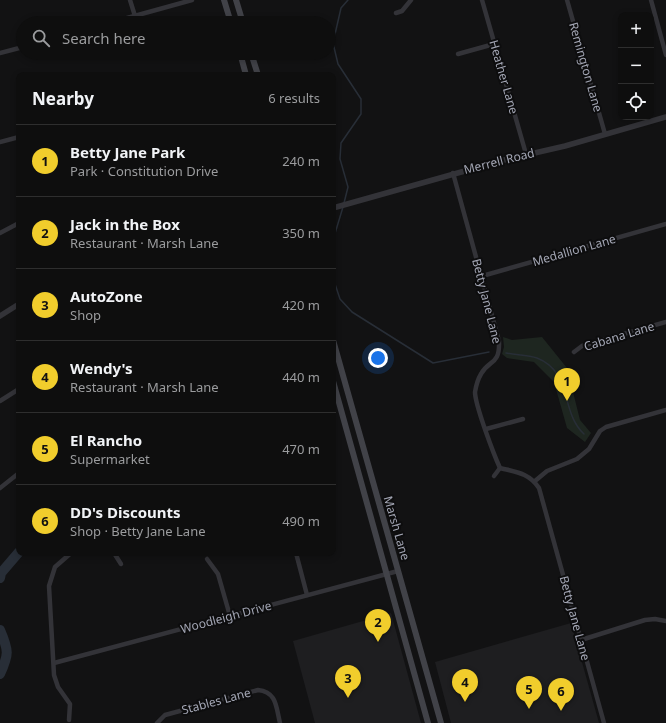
<!DOCTYPE html>
<html lang="en">
<head>
<meta charset="utf-8">
<style>
	body { margin:0; font-family:"Noto Sans",sans-serif; background:#171717; color:#f1f3f6 }
	.controls { position:absolute; right:12px; top:12px; display:grid; overflow:hidden; border-radius:8px; box-shadow:0 2px 6px #0003 }
	.controls button { width:36px; height:36px; display:grid; place-items:center; padding:0; border:0; border-bottom:1px solid #2e2e2e; background:#0e0e0e; color:#f1f3f6; font:20px sans-serif }
	.you { position:absolute; left:378px; top:358px; width:14px; height:14px; margin:-10px; border:3px solid #fff; border-radius:50%; background:#1a73e8; box-shadow:0 0 0 6px #1a73e833 }
	.badge { display:grid; place-items:center; width:26px; height:26px; border-radius:50%; background:#f1cd2c; color:#111; font-size:13px; font-weight:700 }
	.pin { position:absolute; translate:-50% -33px; filter:drop-shadow(0 1px 2px #0008) }
	.pin::after { content:''; position:absolute; top:21px; width:14px; height:12px; background:inherit; clip-path:polygon(0 0,100% 0,50% 100%) }
	.list { margin:0; padding:0; list-style:none }
	h2 { display:flex; justify-content:space-between; align-items:center; height:52px; margin:0; padding:0 16px; font-size:17px }
	h2 small { font-size:13px; font-weight:400; color:#9b9c9e }
	.list li { display:grid; grid-template-columns:26px 1fr auto; gap:12px; align-items:center; box-sizing:border-box; height:72px; padding:0 16px; border-top:1px solid #2e2e2e }
	.list b { display:block; font-size:15px; white-space:nowrap }
	.list p { margin:0; font-size:13px; white-space:nowrap; color:#9b9c9e }
	.list em { font-size:13px; font-style:normal; color:#9b9c9e }
	.icon { flex:none; width:22px; height:22px; fill:none; stroke:currentColor; stroke-width:2; stroke-linecap:round; stroke-linejoin:round }
	.map { position:relative; flex:none; width:666px; height:723px; overflow:hidden }
	.search { position:absolute; background:#0e0e0e; box-shadow:0 2px 6px #0003; left:16px; top:16px; width:320px; height:44px; display:flex; align-items:center; gap:10px; box-sizing:border-box; padding:0 14px; border-radius:22px; color:#9b9c9e; font-size:15px }
	.panel { position:absolute; background:#0e0e0e; box-shadow:0 2px 6px #0003; left:16px; top:72px; width:320px; height:484px; border-radius:8px }
	.map>svg:first-child { display:block }
	.built { fill:#1e1e20 }
	.green { fill:#1e2620 }
	.lines { fill:none; stroke-linecap:round; stroke-linejoin:round }
	.stream { stroke:#282e37; stroke-width:1.5 }
	.river { stroke:#282e37; stroke-width:10 }
	.minor { stroke:#333338; stroke-width:4.5 }
	.tertiary { stroke:#333338; stroke-width:5.5 }
	.secondary { stroke:#414248; stroke-width:6 }
	.labels { text-anchor:middle; dominant-baseline:central; stroke-width:4; stroke-linejoin:round; paint-order:stroke }
	.street-label { font-size:12px; fill:#a3a6b4; stroke:#0d0d0e }
</style>
</head>
<body>
<div class="map">
<svg width="666" height="723" viewBox="0 0 666 723">
	<rect width="100%" height="100%" fill="#121213"/>
	<g class="built">
		<path d="M 391,613 L 421,723 L 315,723 L 293,641 Z"/>
		<path d="M 571,623 L 599,723 L 451,723 L 435,662 Z"/>
	</g>
	<path class="green" d="M 503,337 L 512,340 L 542,337 L 567,368 L 580,420 L 591,433 L 585,442 L 567,428 L 554,382 L 534,362 L 507,358 L 502,354 L 504,347 Z"/>
	<g class="lines">
		<g class="stream">
			<path d="M 344,203 L 348,187 L 340,159 L 341,143 L 361,114 L 361,99 L 338,64 L 333,43 L 341,8 L 348,0"/>
			<path d="M 333,240 L 343,207"/>
			<path d="M 333,278 L 340,299 L 352,312 L 433,363 L 489,352"/>
			<path d="M 506,353 C 516,355 528,355 537,358 C 573,372 560,412 584,434"/>
		</g>
		<g class="river">
			<path d="M 0,578 L 1,573 L 19,552"/>
			<path d="M 0,630 C 9,651 9,654 0,674"/>
		</g>
		<g class="minor">
			<path d="M 130,0 L 135,16"/>
			<path d="M 482,0 L 526,154"/>
			<path d="M 567,0 L 605,134"/>
			<path d="M 651,0 L 666,55"/>
			<path d="M 396,13 L 402,11 L 411,0"/>
			<path d="M 109,23 L 192,0"/>
			<path d="M 0,53 L 23,47"/>
			<path d="M 458,54 L 494,44"/>
			<path d="M 0,142 L 19,137"/>
			<path d="M 453,173 L 499,341 C 500,366 489,359 481,374 C 478,379 476,386 475,392 C 475,405 494,455 500,468 C 516,472 529,473 539,488 L 604,723"/>
			<path d="M 0,233 L 19,223"/>
			<path d="M 482,276 L 666,224"/>
			<path d="M 574,352 L 582,346 L 666,322"/>
			<path d="M 0,401 L 19,389"/>
			<path d="M 486,429 L 523,419"/>
			<path d="M 494,476 L 500,468"/>
			<path d="M 535,481 L 547,471 L 577,459 L 589,449 L 600,431 L 606,427 L 666,410"/>
			<path d="M 0,488 L 19,473"/>
			<path d="M 114,553 L 121,564"/>
			<path d="M 296,553 L 307,595"/>
			<path d="M 207,559 L 218,574 L 230,616"/>
			<path d="M 581,640 L 645,620 L 655,619 L 666,621"/>
			<path d="M 54,663 L 398,571"/>
			<path d="M 69,720 L 70,704 L 58,687 L 54,675 L 49,586 L 55,567 L 71,553"/>
			<path d="M 157,723 L 165,715 L 258,690 C 277,692 276,707 280,723"/>
		</g>
		<g class="tertiary">
			<path d="M 333,208 L 504,160 L 565,146 L 666,117"/>
			<path d="M 0,316 L 19,304"/>
		</g>
		<g class="secondary">
			<path d="M 224,0 L 231,23"/>
			<path d="M 236,0 L 243,23"/>
			<path d="M 240,53 L 246,75"/>
			<path d="M 251,53 L 258,75"/>
			<path d="M 333,340 L 441,723"/>
			<path d="M 333,381 L 428,723"/>
		</g>
	</g>
	<g class="labels">
		<g class="street-label">
			<text transform="translate(586 67) rotate(74)">Remington Lane</text>
			<text transform="translate(504 77) rotate(74)">Heather Lane</text>
			<text transform="translate(499 161) rotate(-14)">Merrell Road</text>
			<text transform="translate(574 250) rotate(-16)">Medallion Lane</text>
			<text transform="translate(487 301) rotate(76)">Betty Jane Lane</text>
			<text transform="translate(619 336) rotate(-17)">Cabana Lane</text>
			<text transform="translate(397 528) rotate(74)">Marsh Lane</text>
			<text transform="translate(226 617) rotate(-15)">Woodleigh Drive</text>
			<text transform="translate(575 618) rotate(75)">Betty Jane Lane</text>
			<text transform="translate(216 701) rotate(-15)">Stables Lane</text>
		</g>
	</g>
</svg>
<div class="controls">
<button>+</button>
<button>−</button>
<button><svg class="icon" aria-label="locate" viewBox="0 0 24 24"><circle cx="12" cy="12" r="6"/><path d="M12 2v4M12 18v4M2 12h4M18 12h4"/></svg></button>
</div>
<div class="you"></div>
<div class="pin badge" style="left:567px;top:401px">1</div>
<div class="pin badge" style="left:378px;top:642px">2</div>
<div class="pin badge" style="left:348px;top:698px">3</div>
<div class="pin badge" style="left:465px;top:702px">4</div>
<div class="pin badge" style="left:529px;top:709px">5</div>
<div class="pin badge" style="left:561px;top:711px">6</div>
<div class="search"><svg class="icon" aria-label="search" viewBox="0 0 24 24"><circle cx="10" cy="10" r="6"/><path d="M15 15l6 6"/></svg>Search here</div>
<section class="panel">
<h2>Nearby<small>6 results</small></h2>
<ul class="list">
<li><span class="badge">1</span><div><b>Betty Jane Park</b><p>Park · Constitution Drive</p></div><em>240 m</em></li>
<li><span class="badge">2</span><div><b>Jack in the Box</b><p>Restaurant · Marsh Lane</p></div><em>350 m</em></li>
<li><span class="badge">3</span><div><b>AutoZone</b><p>Shop</p></div><em>420 m</em></li>
<li><span class="badge">4</span><div><b>Wendy's</b><p>Restaurant · Marsh Lane</p></div><em>440 m</em></li>
<li><span class="badge">5</span><div><b>El Rancho</b><p>Supermarket</p></div><em>470 m</em></li>
<li><span class="badge">6</span><div><b>DD's Discounts</b><p>Shop · Betty Jane Lane</p></div><em>490 m</em></li>
</ul>
</section>
</div>
</body>
</html>
